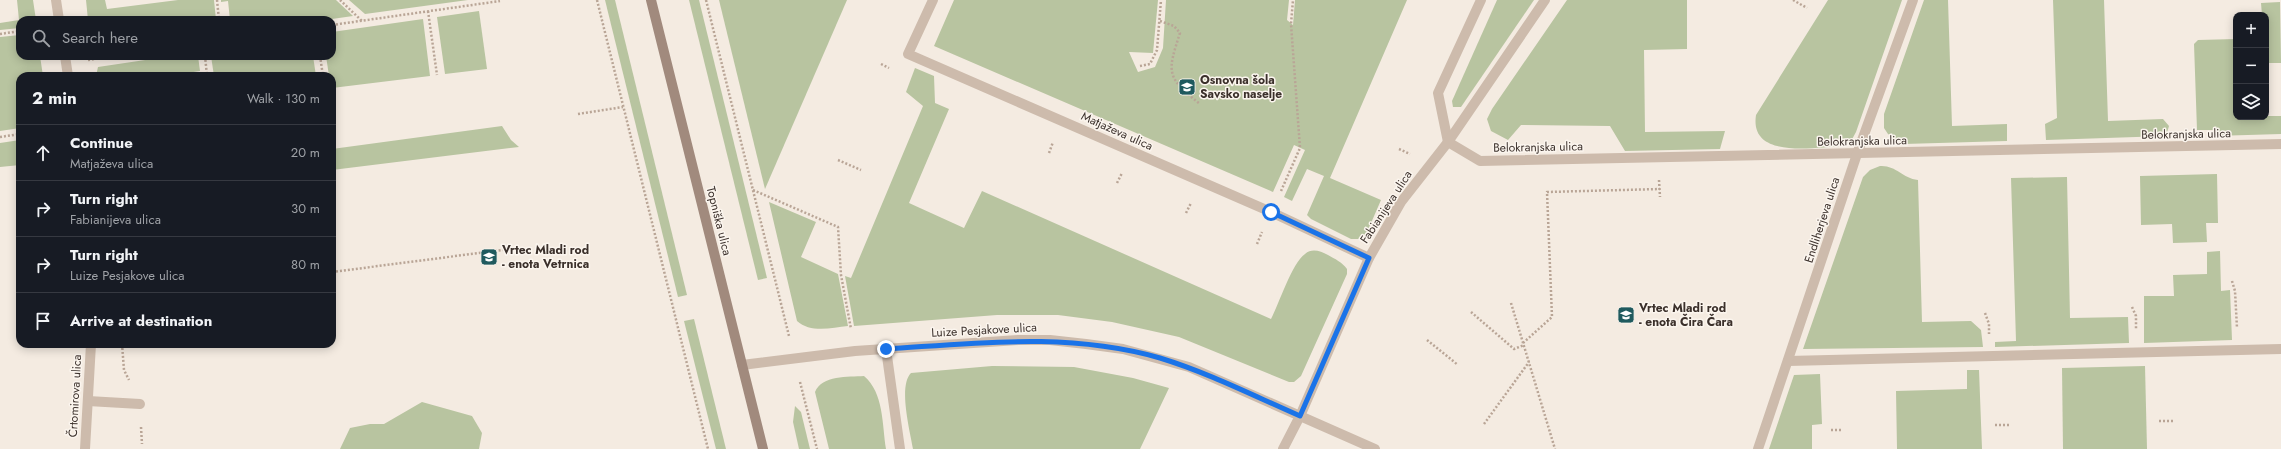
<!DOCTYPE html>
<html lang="en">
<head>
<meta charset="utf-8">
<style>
	body { margin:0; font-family:Jost,sans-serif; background:#20242c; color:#f1f3f6 }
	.controls { position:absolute; right:12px; top:12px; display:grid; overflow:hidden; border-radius:8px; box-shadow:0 2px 10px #0003 }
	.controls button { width:36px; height:36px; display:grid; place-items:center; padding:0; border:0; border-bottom:1px solid #363941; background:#171b24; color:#f1f3f6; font:20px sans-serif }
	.stop { position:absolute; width:12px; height:12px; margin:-9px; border:3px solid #1a73e8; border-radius:50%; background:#fff }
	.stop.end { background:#1a73e8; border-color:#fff; box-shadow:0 1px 4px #0008 }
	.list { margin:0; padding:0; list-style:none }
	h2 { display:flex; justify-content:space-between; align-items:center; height:52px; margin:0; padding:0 16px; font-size:17px }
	h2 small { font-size:13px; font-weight:400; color:#9ea1a6 }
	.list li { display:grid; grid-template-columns:26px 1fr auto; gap:12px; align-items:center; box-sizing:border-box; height:56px; padding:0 16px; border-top:1px solid #363941 }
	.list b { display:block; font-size:15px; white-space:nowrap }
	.list p { margin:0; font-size:13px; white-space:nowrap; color:#9ea1a6 }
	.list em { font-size:13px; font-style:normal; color:#9ea1a6 }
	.icon { flex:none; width:22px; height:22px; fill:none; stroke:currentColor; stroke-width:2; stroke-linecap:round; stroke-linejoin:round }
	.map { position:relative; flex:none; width:2281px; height:449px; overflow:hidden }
	.search { position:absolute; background:#171b24; box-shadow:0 2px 10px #0003; left:16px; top:16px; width:320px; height:44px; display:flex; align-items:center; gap:10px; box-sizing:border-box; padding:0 14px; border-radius:12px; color:#9ea1a6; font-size:15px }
	.panel { position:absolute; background:#171b24; box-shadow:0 2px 10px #0003; left:16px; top:72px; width:320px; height:276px; border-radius:12px }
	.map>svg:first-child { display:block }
	.green { fill:#b8c4a0 }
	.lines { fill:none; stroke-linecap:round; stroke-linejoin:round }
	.path { stroke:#b9a596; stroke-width:2.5; stroke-dasharray:2 2; stroke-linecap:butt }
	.service { stroke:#cdbbac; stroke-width:10 }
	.minor { stroke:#cdbbac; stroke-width:10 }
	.secondary { stroke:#a18a7d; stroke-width:10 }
	.route { stroke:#1a73e8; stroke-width:5 }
	.labels { text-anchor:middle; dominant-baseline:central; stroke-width:3; stroke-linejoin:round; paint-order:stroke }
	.poi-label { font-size:12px; font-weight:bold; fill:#3b302b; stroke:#fbf5ee; text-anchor:start }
	.street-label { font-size:12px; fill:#3b302b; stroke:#fbf5ee }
</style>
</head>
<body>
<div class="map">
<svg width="2281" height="449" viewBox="0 0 2281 449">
	<rect width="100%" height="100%" fill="#f4ebe1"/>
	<g class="green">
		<path d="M 17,0 L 33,0 L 36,20 L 20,20 L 20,28 L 0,30 L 0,23 L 19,20 Z"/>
		<path d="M 86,0 L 105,0 L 107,9 L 178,0 L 214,0 L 216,20 L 88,20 Z"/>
		<path d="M 221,0 L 336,0 L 353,16 L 325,20 L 230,20 L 228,1 L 221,2 Z"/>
		<path d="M 349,0 L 468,0 L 365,14 Z"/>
		<path d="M 605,0 L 615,0 L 687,295 L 678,297 Z"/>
		<path d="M 689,0 L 699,0 L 767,278 L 758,280 Z"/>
		<path d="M 719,0 L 847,0 L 765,189 Z"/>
		<path d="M 954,0 L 1158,0 L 1153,53 L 1129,52 L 1138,72 L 1155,67 L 1163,48 L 1166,0 L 1289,0 L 1287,20 L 1293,25 L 1295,0 L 1407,0 L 1330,178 L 1381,200 L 1368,230 L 1361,239 L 1351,239 L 1311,219 L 1307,215 L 1324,176 L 1307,169 L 1292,201 L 1284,197 L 1305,150 L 1294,145 L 1273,192 L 934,46 Z"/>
		<path d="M 1497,0 L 1534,0 L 1461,107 L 1453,107 L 1452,101 Z"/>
		<path d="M 1567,0 L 1687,0 L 1687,49 L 1644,50 L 1645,132 L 1725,131 L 1720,149 L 1625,151 L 1610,126 L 1521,125 L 1508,140 L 1491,131 L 1487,119 L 1492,109 Z"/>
		<path d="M 1828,0 L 1902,0 L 1856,132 L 1850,143 L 1842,146 C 1816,147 1749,160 1756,115 Z"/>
		<path d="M 1924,0 L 1948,0 L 1952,126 L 2007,124 L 2007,141 L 1904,144 L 1888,134 L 1884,128 L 1884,114 Z"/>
		<path d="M 2053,0 L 2104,0 L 2108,121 L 2163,119 L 2169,126 L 2166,136 L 2046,140 L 2045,124 L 2057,118 Z"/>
		<path d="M 2280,2 L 2281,63 L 2266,63 L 2268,116 L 2281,116 L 2281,134 L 2214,136 L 2214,130 L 2197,130 L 2194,44 L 2198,40 L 2236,39 L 2236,117 L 2266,117 L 2266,15 L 2262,15 L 2261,3 Z"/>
		<path d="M 479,11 L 487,69 L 445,74 L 437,17 Z"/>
		<path d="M 423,19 L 430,76 L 332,88 L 332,76 L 329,76 L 326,56 L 332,56 L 332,32 Z"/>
		<path d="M 20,35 L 20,56 L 40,56 L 43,76 L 20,76 L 20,128 L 0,131 L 0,37 Z"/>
		<path d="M 172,56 L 198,56 L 200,71 L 187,73 L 188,76 L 96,76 L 98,67 Z"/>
		<path d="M 211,56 L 313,56 L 316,76 L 214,76 Z"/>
		<path d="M 915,68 L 934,76 L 935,103 L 949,109 L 909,203 L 964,228 L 982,191 L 1271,319 C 1279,304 1292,263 1305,254 C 1312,248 1320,251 1328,255 C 1335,259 1342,262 1347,269 L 1347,274 L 1301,376 L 1294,382 L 1289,382 L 1179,337 L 1112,322 L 1058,315 L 997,315 L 854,326 L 845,276 L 851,278 L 923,106 L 906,92 Z"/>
		<path d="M 502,126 L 511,140 L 519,147 L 332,170 L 332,149 Z"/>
		<path d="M 20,140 L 20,165 L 0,167 L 0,143 Z"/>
		<path d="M 1880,166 C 1896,165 1902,178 1918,180 L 1922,322 L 1971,321 L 1981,330 L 1983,347 L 1803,349 L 1863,177 L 1870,170 Z"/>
		<path d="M 2217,174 L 2218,223 L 2206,223 L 2207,242 L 2173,243 L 2172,224 L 2141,225 L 2140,176 Z"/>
		<path d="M 2067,177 L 2070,318 L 2128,317 L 2129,343 L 1995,347 L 1995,342 L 2016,341 L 2011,178 Z"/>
		<path d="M 769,202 L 816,222 L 801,257 L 838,274 L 848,326 C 831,328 810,333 797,321 Z"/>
		<path d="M 2220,251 L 2221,291 L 2230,290 L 2232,340 L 2144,343 L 2144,296 L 2174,296 L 2173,275 L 2207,274 L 2207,252 Z"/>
		<path d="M 694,319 L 726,449 L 716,449 L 684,321 Z"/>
		<path d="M 992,366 L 1074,367 L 1133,378 L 1169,388 L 1140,449 L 913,449 C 910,431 898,386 911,373 Z"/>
		<path d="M 2145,366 L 2147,449 L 2063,449 L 2062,368 Z"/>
		<path d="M 1967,370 L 1979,370 L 1982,449 L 1897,449 L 1896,391 L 1967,389 Z"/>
		<path d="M 1820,374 L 1822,424 L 1812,425 L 1812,449 L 1769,449 L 1794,375 Z"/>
		<path d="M 864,376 C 884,393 882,424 886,449 L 829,449 L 815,392 C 822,375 848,377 864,376 Z"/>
		<path d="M 422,402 L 472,416 L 482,433 L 479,449 L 340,449 L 350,428 L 370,424 L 384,424 Z"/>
		<path d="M 795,406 L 801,412 L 810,449 L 799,449 L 793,422 Z"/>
	</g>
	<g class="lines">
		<g class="path">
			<path d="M 217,0 L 219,20"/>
			<path d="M 340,0 L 362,21"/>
			<path d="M 597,0 L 708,449"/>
			<path d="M 706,0 L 789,336"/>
			<path d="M 1793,0 L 1807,8"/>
			<path d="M 428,11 L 437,75"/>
			<path d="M 1160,21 L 1174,26 L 1180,33 C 1167,73 1166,77 1200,104"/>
			<path d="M 332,25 L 500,1"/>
			<path d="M 0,34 L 20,31"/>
			<path d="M 205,56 L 207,76"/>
			<path d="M 320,56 L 323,76"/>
			<path d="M 88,60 L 115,56"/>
			<path d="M 881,64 L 889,68"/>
			<path d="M 1140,66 L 1150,64 L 1157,50 L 1161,0"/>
			<path d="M 578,114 L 623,107"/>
			<path d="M 0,137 L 20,134"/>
			<path d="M 1399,149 L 1410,154"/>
			<path d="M 1049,153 L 1053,142"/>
			<path d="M 838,160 L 861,170"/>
			<path d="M 1659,180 L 1660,197"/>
			<path d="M 1117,183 L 1122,173"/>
			<path d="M 753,190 L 838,227 L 841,275 L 851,329"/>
			<path d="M 1281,191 L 1300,148 L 1291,24 L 1293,0"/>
			<path d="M 1186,213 L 1191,203"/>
			<path d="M 1257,244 L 1262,232"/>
			<path d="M 332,272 L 510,249"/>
			<path d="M 2232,281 L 2235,291 L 2237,328"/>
			<path d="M 1511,303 L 1555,449"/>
			<path d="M 2132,307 L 2136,316 L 2136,330"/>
			<path d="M 1471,312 L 1514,349 L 1524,345"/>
			<path d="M 1985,313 L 1989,324 L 1989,334"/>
			<path d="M 1427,340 L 1458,365"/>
			<path d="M 1523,343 L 1552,317 L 1547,192 L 1660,189"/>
			<path d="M 122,344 L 124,370 L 129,380"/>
			<path d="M 800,382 L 817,449"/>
			<path d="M 2159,421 L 2173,421"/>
			<path d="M 1484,424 L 1529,362"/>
			<path d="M 1995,425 L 2009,425"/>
			<path d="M 141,427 L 142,444"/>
			<path d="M 1831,430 L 1843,430"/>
		</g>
		<g class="service">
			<path d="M 1481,0 L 1438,93 L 1448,142 L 1480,161 L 2281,144"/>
			<path d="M 886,349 L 900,449"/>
			<path d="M 1788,361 L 2281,349"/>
			<path d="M 88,401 L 140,404"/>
			<path d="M 1283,449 L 1300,416"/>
			<path d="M 1758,449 L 1857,154 L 1913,0"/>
		</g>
		<g class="minor">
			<path d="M 56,0 L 59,20"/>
			<path d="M 933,0 L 908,54 L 1271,212 L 1369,258"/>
			<path d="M 65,56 L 68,76"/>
			<path d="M 742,365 L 855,351 L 1018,340 L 1050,340 L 1086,344 L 1123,349 L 1189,367 L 1375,449"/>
			<path d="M 1300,416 L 1369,258 L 1401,202 L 1448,142 L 1545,0"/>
			<path d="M 85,449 L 91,344"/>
		</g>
		<path class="secondary" d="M 651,0 L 763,449"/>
	</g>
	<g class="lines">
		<path class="route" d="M 886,349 C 980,343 1068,332 1160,358 C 1209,373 1254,396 1300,416 L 1369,258 L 1271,212"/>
	</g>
	<defs>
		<g id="school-square" transform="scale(0.9)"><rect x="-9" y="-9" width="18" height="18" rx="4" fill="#1f5a5e" stroke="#fbf5ee"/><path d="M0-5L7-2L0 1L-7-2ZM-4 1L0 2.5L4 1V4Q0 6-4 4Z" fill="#fff"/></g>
	</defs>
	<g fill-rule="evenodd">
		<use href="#school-square" x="1187" y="87"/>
		<use href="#school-square" x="489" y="257"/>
		<use href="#school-square" x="1626" y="315"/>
	</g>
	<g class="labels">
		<g class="poi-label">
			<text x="1200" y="80">Osnovna šola<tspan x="1200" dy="14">Savsko naselje</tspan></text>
			<text x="502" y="250">Vrtec Mladi rod<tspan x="502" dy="14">- enota Vetrnica</tspan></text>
			<text x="1639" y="308">Vrtec Mladi rod<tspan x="1639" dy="14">- enota Čira Čara</tspan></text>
		</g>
		<g class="street-label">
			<text transform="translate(1117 131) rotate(24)">Matjaževa ulica</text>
			<text transform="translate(2186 134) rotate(-1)">Belokranjska ulica</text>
			<text transform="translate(1862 141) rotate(-1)">Belokranjska ulica</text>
			<text transform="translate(1538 147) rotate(-1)">Belokranjska ulica</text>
			<text transform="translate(1386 207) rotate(-57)">Fabianijeva ulica</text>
			<text transform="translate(1822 220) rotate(-72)">Endliherjeva ulica</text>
			<text transform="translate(719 221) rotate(76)">Topniška ulica</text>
			<text transform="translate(984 330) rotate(-3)">Luize Pesjakove ulica</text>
			<text transform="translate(75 396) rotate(-87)">Črtomirova ulica</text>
		</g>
	</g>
</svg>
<div class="controls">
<button>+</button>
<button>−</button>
<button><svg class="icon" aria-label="layers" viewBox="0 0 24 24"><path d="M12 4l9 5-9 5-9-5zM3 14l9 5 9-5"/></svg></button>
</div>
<div class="stop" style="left:1271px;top:212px"></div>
<div class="stop end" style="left:886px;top:349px"></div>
<div class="search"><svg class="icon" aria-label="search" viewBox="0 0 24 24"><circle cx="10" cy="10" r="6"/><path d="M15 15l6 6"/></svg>Search here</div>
<section class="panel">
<h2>2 min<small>Walk · 130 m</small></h2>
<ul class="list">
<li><svg class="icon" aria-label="ahead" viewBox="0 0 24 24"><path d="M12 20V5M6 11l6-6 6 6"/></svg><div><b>Continue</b><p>Matjaževa ulica</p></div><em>20 m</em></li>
<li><svg class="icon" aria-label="right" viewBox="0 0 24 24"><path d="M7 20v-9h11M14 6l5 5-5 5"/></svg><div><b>Turn right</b><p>Fabianijeva ulica</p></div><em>30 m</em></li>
<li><svg class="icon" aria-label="right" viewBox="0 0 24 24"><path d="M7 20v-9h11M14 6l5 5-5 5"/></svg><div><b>Turn right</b><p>Luize Pesjakove ulica</p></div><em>80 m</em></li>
<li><svg class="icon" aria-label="arrive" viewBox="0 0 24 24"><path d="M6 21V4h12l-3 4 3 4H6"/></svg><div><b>Arrive at destination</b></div></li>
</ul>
</section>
</div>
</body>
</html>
